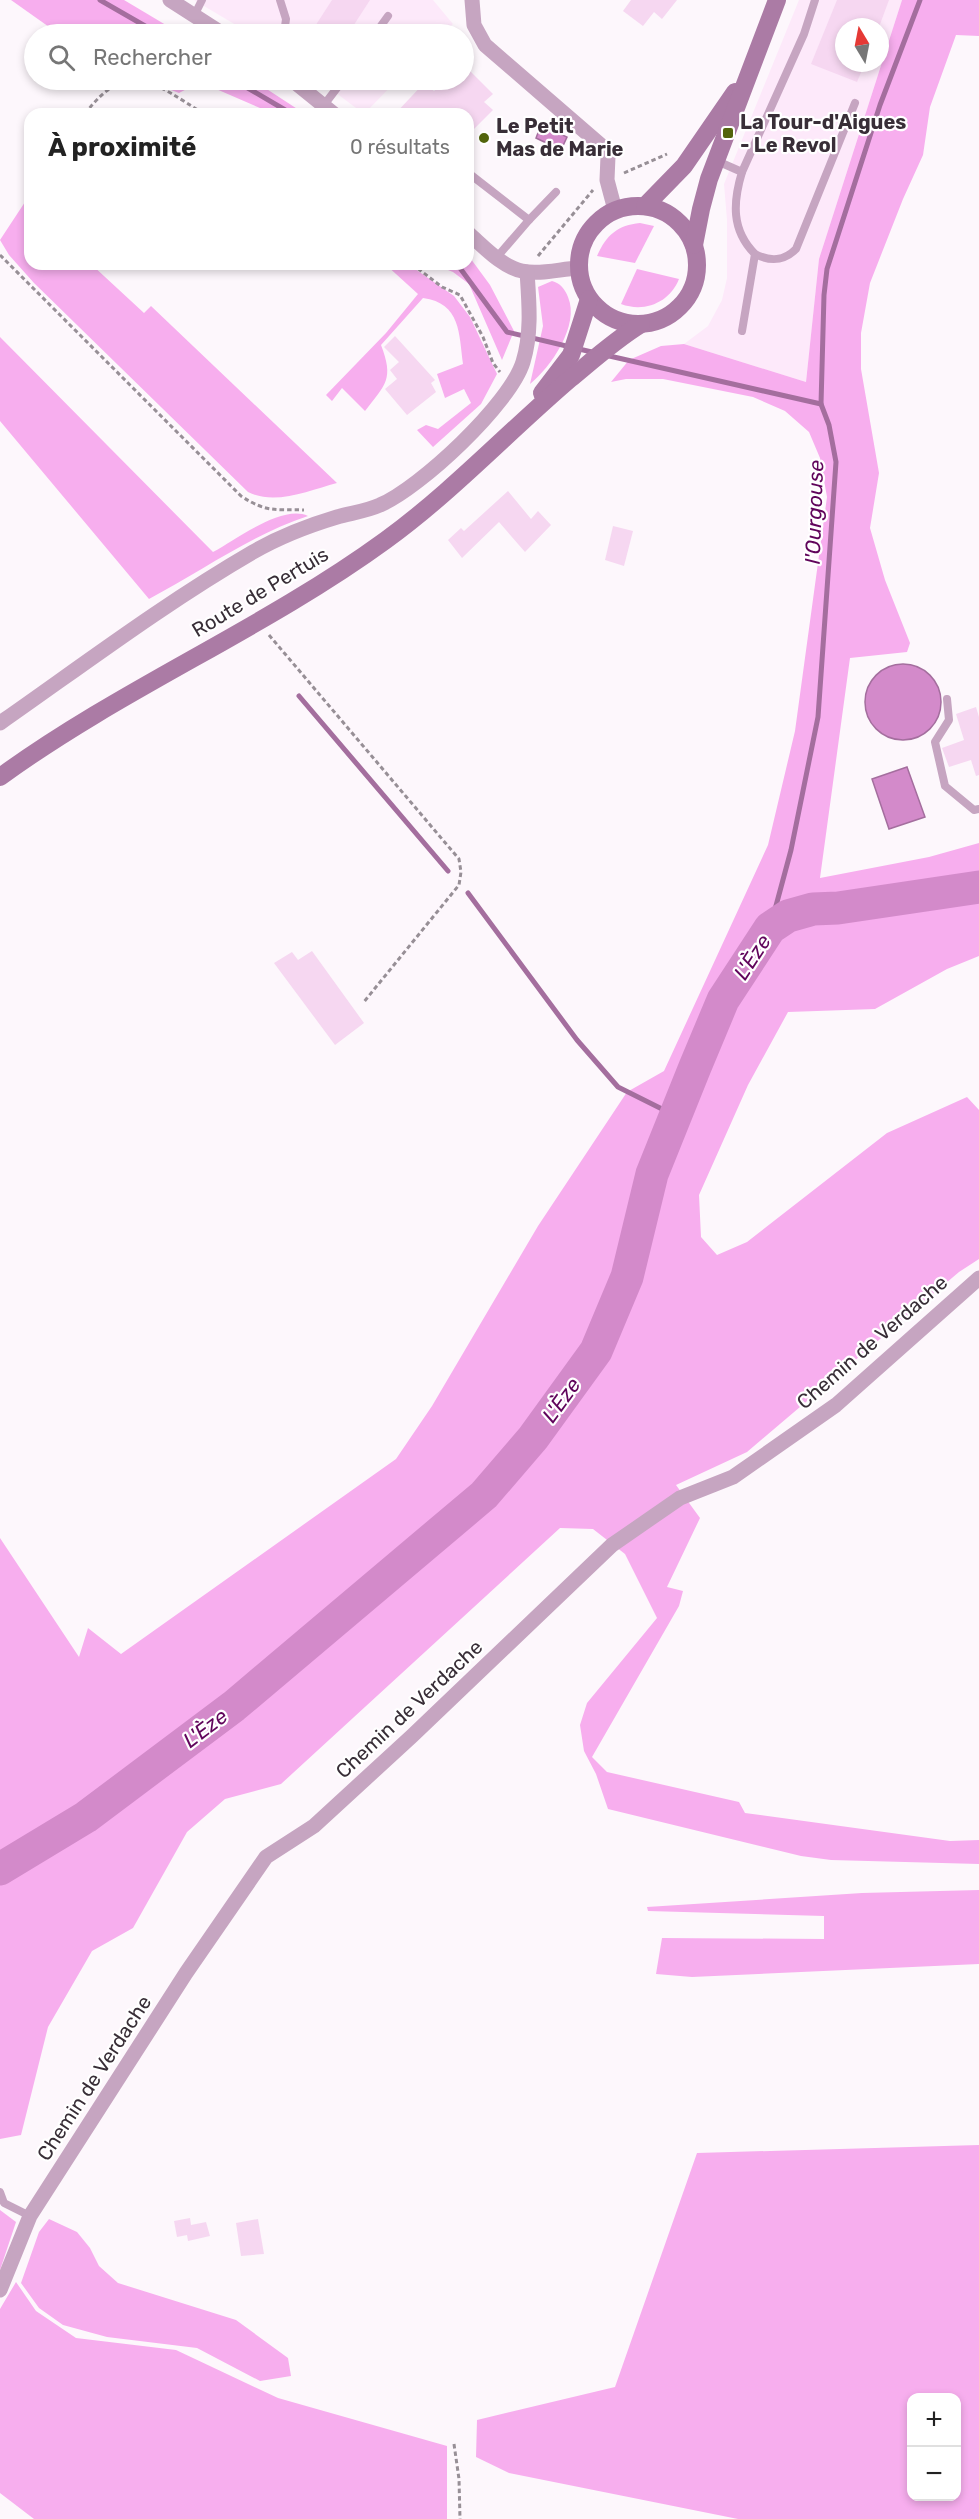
<!DOCTYPE html>
<html lang="fr">
<head>
<meta charset="utf-8">
<style>
	body { margin:0; font-family:Rubik,sans-serif; background:#f6f6f6; color:#222 }
	.controls { position:absolute; right:18px; bottom:18px; display:grid; overflow:hidden; border-radius:12px; box-shadow:0 3px 9px #0003 }
	.controls button { width:54px; height:54px; display:grid; place-items:center; padding:0; border:0; border-bottom:2px solid #e0e0e0; background:#fff; color:#222; font:30px sans-serif }
	.compass { position:absolute; left:835px; top:18px; width:54px; height:54px; border-radius:50%; background:#fff; box-shadow:0 3px 9px #0003; rotate:350deg }
	.list { margin:0; padding:0; list-style:none }
	h2 { display:flex; justify-content:space-between; align-items:center; height:78px; margin:0; padding:0 24px; font-size:26px }
	h2 small { font-size:20px; font-weight:400; color:#767676 }
	.icon { flex:none; width:33px; height:33px; fill:none; stroke:currentColor; stroke-width:2; stroke-linecap:round; stroke-linejoin:round }
	.map { position:relative; flex:none; width:979px; height:2519px; overflow:hidden }
	.search { position:absolute; background:#fff; box-shadow:0 3px 9px #0003; left:24px; top:24px; width:450px; height:66px; display:flex; align-items:center; gap:15px; box-sizing:border-box; padding:0 21px; border-radius:33px; color:#767676; font-size:22px }
	.panel { position:absolute; background:#fff; box-shadow:0 3px 9px #0003; left:24px; top:108px; width:450px; height:162px; border-radius:18px }
	.map>svg:first-child { display:block }
	.built { fill:#fde9fa; fill-rule:evenodd }
	.green { fill:#f7aeee; fill-rule:evenodd }
	.water { fill:#d38aca; stroke:#a46e9e; stroke-width:1.5 }
	.lines { fill:none; stroke-linecap:round; stroke-linejoin:round }
	.stream { stroke:#a46e9e; stroke-width:5 }
	.river { stroke:#d38aca; stroke-width:33 }
	.building { fill:#f6d7f1 }
	.path { stroke:#978f96; stroke-width:3; stroke-dasharray:4.5 3; stroke-linecap:butt }
	.lane { stroke:#c6a5c1; stroke-width:8 }
	.street { stroke:#c6a5c1; stroke-width:15 }
	.secondary { stroke:#ab7ba5; stroke-width:18 }
	.poi-dot { fill:#52640c; stroke:#fff; stroke-width:2 }
	.labels { text-anchor:middle; dominant-baseline:central; stroke-width:4.5; stroke-linejoin:round; paint-order:stroke }
	.poi-label { font-size:20px; font-weight:bold; fill:#382e37; stroke:#fff; text-anchor:start }
	.street-label { font-size:20px; fill:#382e37; stroke:#fff }
	.water-label { font-size:21px; font-style:italic; fill:#60045b; stroke:#fff }
</style>
</head>
<body>
<div class="map">
<svg width="979" height="2519" viewBox="0 0 979 2519">
	<rect width="100%" height="100%" fill="#fdf7fc"/>
	<g class="built">
		<path d="M 194,0 L 433,0 L 453,24 L 441,34 L 251,34 Z"/>
		<path d="M 799,0 L 902,0 L 819,259 L 806,382 L 684,344 L 708,326 L 722,300 L 727,278 L 727,220 L 724,184 ZM 844,27 L 880,27 L 880,63 L 844,63 Z"/>
		<path d="M 319,80 L 397,80 L 364,114 Z"/>
	</g>
	<g class="green">
		<path d="M 11,0 L 124,0 L 181,34 L 59,34 Z"/>
		<path d="M 902,0 L 979,0 L 979,36 L 956,35 L 930,107 L 923,155 L 903,199 L 870,283 L 861,333 L 861,369 L 879,473 L 870,528 L 885,580 L 910,643 L 907,652 L 850,658 L 820,878 L 929,857 L 979,843 L 979,956 L 947,969 L 875,1009 L 788,1012 L 748,1085 L 699,1195 L 701,1237 L 717,1255 L 747,1242 L 887,1133 L 967,1097 L 979,1110 L 979,1259 L 959,1272 L 747,1452 L 676,1485 L 700,1518 L 667,1587 L 683,1591 L 679,1606 L 592,1757 L 607,1772 L 739,1802 L 745,1813 L 950,1841 L 979,1840 L 979,1864 L 831,1860 L 801,1856 L 608,1809 L 596,1774 L 584,1751 L 580,1725 L 587,1703 L 657,1618 L 625,1554 L 593,1529 L 560,1528 L 281,1784 L 225,1799 L 187,1832 L 133,1928 L 92,1951 L 48,2027 L 21,2135 L 0,2139 L 0,1538 L 79,1657 L 88,1628 L 121,1654 L 396,1459 L 432,1406 L 538,1226 L 627,1092 L 664,1071 L 768,845 L 795,731 L 827,497 L 820,458 L 809,432 L 785,411 L 753,397 L 663,379 L 626,379 L 611,382 L 629,360 L 661,346 L 684,344 L 806,382 L 819,259 Z"/>
		<path d="M 145,80 L 253,80 L 305,114 L 265,114 L 260,108 L 200,82 L 179,93 Z"/>
		<path d="M 25,202 L 30,207 L 30,264 L 91,264 L 144,313 L 151,306 L 337,483 C 310,490 275,506 248,492 L 34,283 L 9,255 L 0,240 Z"/>
		<path d="M 640,223 L 654,226 L 635,263 L 597,256 C 606,235 618,225 640,223 Z"/>
		<path d="M 468,255 L 490,285 L 514,331 L 502,360 L 469,284 L 453,272 L 433,264 L 468,264 Z"/>
		<path d="M 385,264 L 408,264 L 454,296 L 470,317 L 497,374 L 481,404 L 433,447 L 417,430 L 426,425 L 438,429 L 471,403 L 464,389 L 445,398 L 437,374 L 463,364 C 459,334 461,303 423,298 L 381,345 C 394,379 386,384 365,411 L 342,388 L 332,401 L 326,395 L 386,333 L 418,294 Z"/>
		<path d="M 637,269 L 679,279 C 670,302 645,313 621,304 Z"/>
		<path d="M 552,281 C 560,283 565,289 568,297 C 580,325 551,367 530,384 L 543,326 L 538,287 Z"/>
		<path d="M 0,337 L 213,552 C 236,540 282,504 308,516 C 251,535 202,571 149,599 L 0,421 Z"/>
		<path d="M 979,1890 L 979,1964 L 692,1977 L 656,1974 L 662,1938 L 824,1939 L 824,1916 L 648,1911 L 647,1907 L 862,1893 Z"/>
		<path d="M 979,2145 L 979,2519 L 738,2519 L 509,2473 L 476,2457 L 477,2420 L 615,2387 L 697,2153 ZM 912,2398 L 956,2398 L 956,2496 L 912,2496 Z"/>
		<path d="M 0,2210 L 16,2222 L 0,2270 Z"/>
		<path d="M 49,2219 L 77,2232 L 90,2248 L 99,2266 L 118,2283 L 236,2320 L 288,2358 L 291,2376 L 260,2381 L 197,2348 L 107,2337 L 63,2325 L 39,2308 L 21,2283 L 39,2232 Z"/>
		<path d="M 16,2282 L 36,2311 L 76,2338 L 176,2350 L 278,2398 L 447,2446 L 447,2519 L 34,2519 L 0,2493 L 0,2309 Z"/>
	</g>
	<g class="water">
		<path d="M 541,125 L 567,137 L 561,150 L 536,138 Z"/>
		<circle cx="903" cy="702" r="38"/>
		<path d="M 907,767 L 925,817 L 889,829 L 872,779 Z"/>
	</g>
	<g class="lines">
		<g class="stream">
			<path d="M 100,0 L 159,34"/>
			<path d="M 234,80 L 292,114"/>
			<path d="M 457,264 L 507,332 L 596,353"/>
			<path d="M 605,355 L 821,404"/>
			<path d="M 299,696 L 448,871"/>
			<path d="M 468,893 L 577,1040 L 618,1087 L 676,1116"/>
			<path d="M 770,928 L 791,850 L 818,717 L 836,462 L 829,425 L 821,404 L 824,295 L 827,269 L 880,105 L 920,0"/>
		</g>
		<path class="river" d="M 0,1869 L 86,1817 L 234,1706 L 484,1495 L 533,1438 L 596,1351 L 627,1277 L 652,1174 L 695,1067 L 723,1000 L 770,928 L 788,916 L 813,909 L 838,908 L 979,887"/>
	</g>
	<g class="building">
		<path d="M 332,0 L 370,0 L 348,34 L 310,34 Z"/>
		<path d="M 631,0 L 677,0 L 662,19 L 654,12 L 643,26 L 623,11 Z"/>
		<path d="M 837,0 L 889,0 L 879,27 L 844,27 L 844,63 L 865,63 L 857,82 L 811,64 Z"/>
		<path d="M 464,65 L 493,94 L 484,102 L 493,110 L 468,135 L 468,114 L 395,114 L 425,82 L 434,91 L 444,81 L 448,85 L 454,80 L 464,80 Z"/>
		<path d="M 395,336 L 435,380 L 431,383 L 436,392 L 407,415 L 385,389 L 397,379 L 390,370 L 399,362 L 384,347 Z"/>
		<path d="M 508,491 L 531,519 L 538,511 L 551,525 L 525,552 L 499,522 L 462,558 L 448,540 L 461,528 L 464,531 Z"/>
		<path d="M 613,526 L 633,531 L 624,566 L 605,560 Z"/>
		<path d="M 976,707 L 979,717 L 979,775 L 976,776 L 971,760 L 949,767 L 942,748 L 964,740 L 956,714 Z"/>
		<path d="M 312,951 L 364,1023 L 335,1045 L 274,963 L 292,952 L 298,960 Z"/>
		<path d="M 190,2218 L 191,2225 L 206,2222 L 210,2236 L 188,2241 L 187,2235 L 177,2237 L 174,2221 Z"/>
		<path d="M 258,2219 L 264,2254 L 241,2256 L 236,2223 Z"/>
	</g>
	<g class="lines">
		<g class="path">
			<path d="M 85,114 C 127,57 156,84 204,114"/>
			<path d="M 624,173 L 667,154"/>
			<path d="M 0,255 L 241,496 C 267,513 275,509 304,510"/>
			<path d="M 538,256 L 593,190"/>
			<path d="M 412,264 L 442,287 L 460,295 L 483,337 L 493,363 L 500,372"/>
			<path d="M 269,635 L 459,859 L 461,872 L 459,885 L 363,1003"/>
			<path d="M 454,2444 L 459,2479 L 460,2519"/>
		</g>
		<g class="lane">
			<path d="M 280,0 L 286,19 L 284,34"/>
			<path d="M 194,16 L 202,0"/>
			<path d="M 375,34 L 388,16"/>
			<path d="M 324,105 L 343,80"/>
			<path d="M 717,161 L 742,172 C 733,202 731,230 755,254 L 742,331"/>
			<path d="M 742,172 L 804,34 L 815,0"/>
			<path d="M 471,175 L 529,220 L 497,257"/>
			<path d="M 529,220 L 556,192"/>
			<path d="M 755,254 C 771,262 784,261 796,249 L 855,103"/>
			<path d="M 947,699 L 949,720 L 935,742 L 945,786 L 974,810 L 979,809"/>
			<path d="M 0,2192 L 4,2203 L 30,2216"/>
		</g>
		<g class="street">
			<path d="M 170,0 L 223,34"/>
			<path d="M 472,0 L 474,25 L 485,45 L 604,148 L 608,156 L 607,180 L 615,210"/>
			<path d="M 292,80 L 334,114"/>
			<path d="M 468,233 C 483,246 502,267 522,271 C 539,275 560,269 578,268"/>
			<path d="M 0,723 C 83,665 165,603 253,552 C 279,537 307,526 337,517 C 351,513 367,511 380,505 C 420,488 510,404 523,362 C 532,333 529,302 527,272"/>
			<path d="M 0,2290 L 30,2216 L 186,1973 L 266,1857 L 314,1826 L 412,1736 L 612,1545 L 680,1498 L 733,1477 L 836,1405 L 979,1278"/>
		</g>
		<g class="secondary">
			<circle cx="638" cy="265" r="59"/>
			<path d="M 645,206 L 684,166 L 735,92"/>
			<path d="M 694,245 L 701,209 L 709,179 L 777,0"/>
			<path d="M 542,393 L 571,355 L 589,299"/>
			<path d="M 0,777 C 122,688 264,629 386,540 C 452,492 508,432 570,379 C 593,360 615,340 641,324"/>
		</g>
	</g>
	<g class="poi-dot">
		<rect x="722" y="127" width="12" height="12" rx="3"/>
		<circle cx="484" cy="138" r="6"/>
	</g>
	<g class="labels">
		<g class="poi-label">
			<text x="740" y="122">La Tour-d'Aigues<tspan x="740" dy="23">- Le Revol</tspan></text>
			<text x="496" y="126">Le Petit<tspan x="496" dy="23">Mas de Marie</tspan></text>
		</g>
		<g class="street-label">
			<text transform="translate(260 592) rotate(-31)">Route de Pertuis</text>
			<text transform="translate(872 1342) rotate(-41)">Chemin de Verdache</text>
			<text transform="translate(409 1709) rotate(-43)">Chemin de Verdache</text>
			<text transform="translate(94 2078) rotate(-57)">Chemin de Verdache</text>
		</g>
		<g class="water-label">
			<text transform="translate(814 512) rotate(-88)">l'Ourgouse</text>
			<text transform="translate(752 957) rotate(-57)">L'Èze</text>
			<text transform="translate(561 1400) rotate(-54)">L'Èze</text>
			<text transform="translate(205 1728) rotate(-37)">L'Èze</text>
		</g>
	</g>
</svg>
<div class="controls">
<button>+</button>
<button>−</button>
</div>
<svg class="compass" viewBox="-18 -18 36 36"><path d="M0-13l5 13h-10z" fill="#e53935"/><path d="M0 13l5-13h-10z" fill="#767676"/></svg>
<div class="search"><svg class="icon" aria-label="search" viewBox="0 0 24 24"><circle cx="10" cy="10" r="6"/><path d="M15 15l6 6"/></svg>Rechercher</div>
<section class="panel">
<h2>À proximité<small>0 résultats</small></h2>
<ul class="list">
</ul>
</section>
</div>
</body>
</html>
